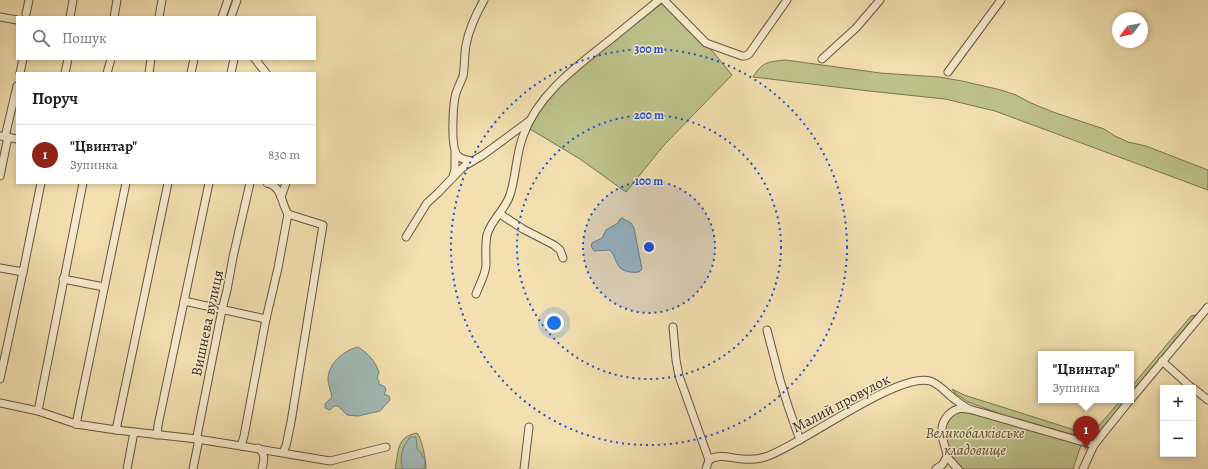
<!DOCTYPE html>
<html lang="uk">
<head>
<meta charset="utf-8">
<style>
	body { margin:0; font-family:Alegreya,serif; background:#f6f6f6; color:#202124 }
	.controls { position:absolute; right:12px; bottom:12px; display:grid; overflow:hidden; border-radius:0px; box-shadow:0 2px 6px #0003 }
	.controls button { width:36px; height:36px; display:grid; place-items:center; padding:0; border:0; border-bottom:1px solid #e0e0e0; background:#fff; color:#202124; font:20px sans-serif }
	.compass { position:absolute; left:1112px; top:12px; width:36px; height:36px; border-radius:50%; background:#fff; box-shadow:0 2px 6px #0003; rotate:238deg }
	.you { position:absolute; left:554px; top:323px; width:14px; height:14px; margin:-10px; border:3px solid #fff; border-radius:50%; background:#1a73e8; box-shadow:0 0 0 6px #1a73e833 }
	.badge { display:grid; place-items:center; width:26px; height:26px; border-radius:50%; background:#8f2418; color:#fff; font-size:13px; font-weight:700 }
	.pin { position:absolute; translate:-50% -33px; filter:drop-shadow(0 1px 2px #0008) }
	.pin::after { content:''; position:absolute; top:21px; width:14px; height:12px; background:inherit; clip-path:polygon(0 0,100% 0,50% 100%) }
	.popup { position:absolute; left:1038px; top:351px; width:96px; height:52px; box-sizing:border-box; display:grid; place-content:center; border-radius:0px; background:#fff; filter:drop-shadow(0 1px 3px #0005); font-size:13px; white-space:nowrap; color:#757577 }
	.popup b { font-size:15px; color:#202124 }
	.popup::after { content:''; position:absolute; left:50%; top:100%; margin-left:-8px; border:8px solid transparent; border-top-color:#fff }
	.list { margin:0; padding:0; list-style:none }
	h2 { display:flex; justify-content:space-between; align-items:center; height:52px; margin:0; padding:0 16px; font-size:17px }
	h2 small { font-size:13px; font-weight:400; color:#757577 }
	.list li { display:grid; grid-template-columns:26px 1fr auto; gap:12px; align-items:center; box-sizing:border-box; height:60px; padding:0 16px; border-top:1px solid #e0e0e0 }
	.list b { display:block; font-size:15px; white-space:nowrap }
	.list p { margin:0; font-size:13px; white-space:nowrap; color:#757577 }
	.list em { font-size:13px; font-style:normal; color:#757577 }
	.icon { flex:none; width:22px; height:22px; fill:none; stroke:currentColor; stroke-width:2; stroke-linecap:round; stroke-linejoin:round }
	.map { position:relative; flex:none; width:1208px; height:469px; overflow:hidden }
	.search { position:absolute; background:#fff; box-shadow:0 2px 6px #0003; left:16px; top:16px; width:300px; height:44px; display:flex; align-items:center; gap:10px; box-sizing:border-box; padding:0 14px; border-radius:0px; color:#757577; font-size:15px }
	.panel { position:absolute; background:#fff; box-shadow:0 2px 6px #0003; left:16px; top:72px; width:300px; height:112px; border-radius:0px }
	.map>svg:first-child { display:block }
	.green { fill:#bdc28a; stroke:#787453 }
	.water { fill:#a1bab7; stroke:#757f79 }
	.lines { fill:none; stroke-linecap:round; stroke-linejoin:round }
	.minor-casing { stroke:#635541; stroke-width:9 }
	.minor { stroke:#f7ebcc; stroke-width:7 }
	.ring { fill:none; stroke:#1d4ed8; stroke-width:2; stroke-dasharray:2 4 }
	.labels { text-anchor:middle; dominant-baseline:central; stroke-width:3; stroke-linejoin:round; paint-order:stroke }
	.street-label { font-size:15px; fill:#33271c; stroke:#f7ebcc }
	.park-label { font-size:15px; font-style:italic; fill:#564e38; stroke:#f7ebcc }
	.centre { fill:#1d4ed8; stroke:#f7ebcc; stroke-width:2 }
	.ring-label { font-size:12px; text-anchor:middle; font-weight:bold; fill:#1d4ed8; stroke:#f7ebcc; stroke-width:3; stroke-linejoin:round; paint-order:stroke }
</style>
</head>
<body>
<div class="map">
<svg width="1208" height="469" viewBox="0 0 1208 469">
	<rect width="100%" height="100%" fill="#f3e0b0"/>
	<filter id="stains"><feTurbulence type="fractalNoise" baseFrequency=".005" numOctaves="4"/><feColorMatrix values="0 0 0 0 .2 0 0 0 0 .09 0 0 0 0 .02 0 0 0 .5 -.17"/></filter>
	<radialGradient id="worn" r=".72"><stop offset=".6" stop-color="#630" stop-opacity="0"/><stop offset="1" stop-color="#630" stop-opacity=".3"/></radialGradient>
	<g class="green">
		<path d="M 665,1 L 714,53 L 732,75 L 664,145 L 626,192 L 580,159 L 530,129 L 542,106 L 571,75 Z"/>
		<path d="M 786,60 L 880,73 L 939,77 L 962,81 L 1001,90 L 1016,95 L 1031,103 L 1053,112 L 1104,129 L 1115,136 L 1128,142 L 1146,146 L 1208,170 L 1208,190 L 995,111 L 945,99 L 869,91 L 753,77 C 763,61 768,62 786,60 Z"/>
		<path d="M 1196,315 L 1131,394 L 1131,387 L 1191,316 Z"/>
		<path d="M 952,389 L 964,395 L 1078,431 C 1085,432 1090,433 1096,429 L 1121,400 L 1126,400 L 1096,436 L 1092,439 L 1025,423 L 968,402 L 955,393 Z"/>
		<path d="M 958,411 L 965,411 L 1081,445 L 1073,469 L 964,469 C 959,464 953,459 949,452 C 940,437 944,421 958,411 Z"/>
		<path d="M 417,433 C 422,438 426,461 426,469 L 395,469 C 399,451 396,437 417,433 Z"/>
	</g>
	<g class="water">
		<path d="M 622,218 L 631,223 L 634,228 L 642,269 L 639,272 C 633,273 621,272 618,265 C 615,260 614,254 610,250 L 594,251 L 591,246 L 592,243 L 602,238 L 606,230 L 618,223 L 620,219 Z"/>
		<path d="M 358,347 C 368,353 375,361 379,372 L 377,378 L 379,381 L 379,384 L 385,387 L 386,390 L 384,394 L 389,396 L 390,400 L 380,411 L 358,416 L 347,415 L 338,406 L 334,406 L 330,410 L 325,408 L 325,404 L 332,397 C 331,391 328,385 328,379 C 328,364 344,350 358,347 Z"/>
		<path d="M 410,437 L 416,437 L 417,449 L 422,454 L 422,456 L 425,460 L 425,467 L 422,469 L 403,469 C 398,458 403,446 410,437 Z"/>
	</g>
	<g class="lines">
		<g class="minor-casing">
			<g id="minor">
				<path d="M 664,0 L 706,43 L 742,56 L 745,56 L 749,54 L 787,0"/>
				<path d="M 26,14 L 29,0"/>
				<path d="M 0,17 L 17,20"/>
				<path d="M 70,17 L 73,0"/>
				<path d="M 114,17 L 117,0"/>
				<path d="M 159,17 L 162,0"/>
				<path d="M 222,17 L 228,0"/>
				<path d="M 231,17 L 237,0"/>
				<path d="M 255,59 L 266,73"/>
				<path d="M 822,59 L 856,28 L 880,0"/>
				<path d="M 948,72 L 1001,0"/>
				<path d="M 20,73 L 23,59"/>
				<path d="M 65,73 L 68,59"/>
				<path d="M 107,73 L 111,59"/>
				<path d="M 149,73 L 151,59"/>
				<path d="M 191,73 L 194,59"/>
				<path d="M 231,73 L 234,59"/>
				<path d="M 0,136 L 17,139"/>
				<path d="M 5,137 L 17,86"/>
				<path d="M 472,161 C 468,160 462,160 458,156 C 450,149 453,103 456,93 C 458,87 461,82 463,76 C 465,66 464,56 466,45 C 469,29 476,14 484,0"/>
				<path d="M 0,176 L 8,137"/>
				<path d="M 453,177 L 455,169 L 455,152"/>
				<path d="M 267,183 C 282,186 281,203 288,214 L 323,225 L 291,422 L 286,446 L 283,452"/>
				<path d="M 281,197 L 286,183"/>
				<path d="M 500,214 L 523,229 L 554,245 L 560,250 L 563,258"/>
				<path d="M 406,237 L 427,203 L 438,193 L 461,169 L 466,165 L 483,155 L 529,121"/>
				<path d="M 0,268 L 23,272"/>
				<path d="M 63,279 L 104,287"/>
				<path d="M 476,294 C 479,286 486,273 486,265 C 486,255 485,245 487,235 C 491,220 505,210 510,195 C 516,176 516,155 523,136 C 538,94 576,67 610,40 C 626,27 643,13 659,0"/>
				<path d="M 184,301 L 266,319"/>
				<path d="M 673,327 L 676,360 L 679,376 L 709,460 L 706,469"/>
				<path d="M 767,330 L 780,380 L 788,406 L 800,440"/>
				<path d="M 1162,361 L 1192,388"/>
				<path d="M 0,379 L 23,272 L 41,183"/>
				<path d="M 1193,388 L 1208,400"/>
				<path d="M 1131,399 L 1208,307"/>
				<path d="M 0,403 L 38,411 L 76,424 L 116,430 L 197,439 L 241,446 L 330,461 L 386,447"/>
				<path d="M 38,411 L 83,183"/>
				<path d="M 76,424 L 126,183"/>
				<path d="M 116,430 L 168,183"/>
				<path d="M 157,435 L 158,425 L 209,183"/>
				<path d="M 241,446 L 244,436 L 266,319 L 278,268 L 288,214"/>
				<path d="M 258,448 C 266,453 264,461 262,469"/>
				<path d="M 947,457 L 958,469"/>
				<path d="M 709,460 C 719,453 733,459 744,459 C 753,460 760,459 768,456 C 804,443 898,372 930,381 C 940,384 948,395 957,401 C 961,404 965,407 969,409 L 1094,445"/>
				<path d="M 127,469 L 134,432"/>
				<path d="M 193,469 L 198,444 L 197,436 L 222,310 L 227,290 L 233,257 L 250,183"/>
				<path d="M 524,469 L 529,427"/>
				<path d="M 936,469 L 942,465 L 947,457 C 947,450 943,443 942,435 C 940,420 952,406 967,409"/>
				<path d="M 1083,469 L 1094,445 L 1130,400"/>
			</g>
		</g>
		<use href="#minor" class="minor"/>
	</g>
	<circle cx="649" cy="247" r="66" fill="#1d4ed8" fill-opacity=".12"/>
	<g class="ring">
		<circle cx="649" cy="247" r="66"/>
		<circle cx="649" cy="247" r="132"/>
		<circle cx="649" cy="247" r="198"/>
	</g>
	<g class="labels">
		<g class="street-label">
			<text transform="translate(207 323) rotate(-78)">Вишнева вулиця</text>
			<text transform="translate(841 403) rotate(-28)">Малий провулок</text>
		</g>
		<g class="park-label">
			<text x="975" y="433">Великобалківське<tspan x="975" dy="17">кладовище</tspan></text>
		</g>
	</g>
	<circle cx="649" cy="247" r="6" class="centre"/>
	<g class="ring-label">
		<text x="649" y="53">300 m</text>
		<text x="649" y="119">200 m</text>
		<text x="649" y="185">100 m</text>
	</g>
	<rect width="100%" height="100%" filter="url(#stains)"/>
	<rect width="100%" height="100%" fill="url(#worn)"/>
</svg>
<div class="controls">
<button>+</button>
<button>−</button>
</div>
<svg class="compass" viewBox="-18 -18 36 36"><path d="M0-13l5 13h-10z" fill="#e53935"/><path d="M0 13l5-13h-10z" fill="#757577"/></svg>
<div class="you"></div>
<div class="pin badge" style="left:1086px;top:449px">1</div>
<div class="popup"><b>&quot;Цвинтар&quot;</b>Зупинка</div>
<div class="search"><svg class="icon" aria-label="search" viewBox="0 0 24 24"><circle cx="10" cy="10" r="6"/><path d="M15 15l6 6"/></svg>Пошук</div>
<section class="panel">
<h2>Поруч<small></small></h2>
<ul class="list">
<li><span class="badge">1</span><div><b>&quot;Цвинтар&quot;</b><p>Зупинка</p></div><em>830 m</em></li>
</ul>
</section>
</div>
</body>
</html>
